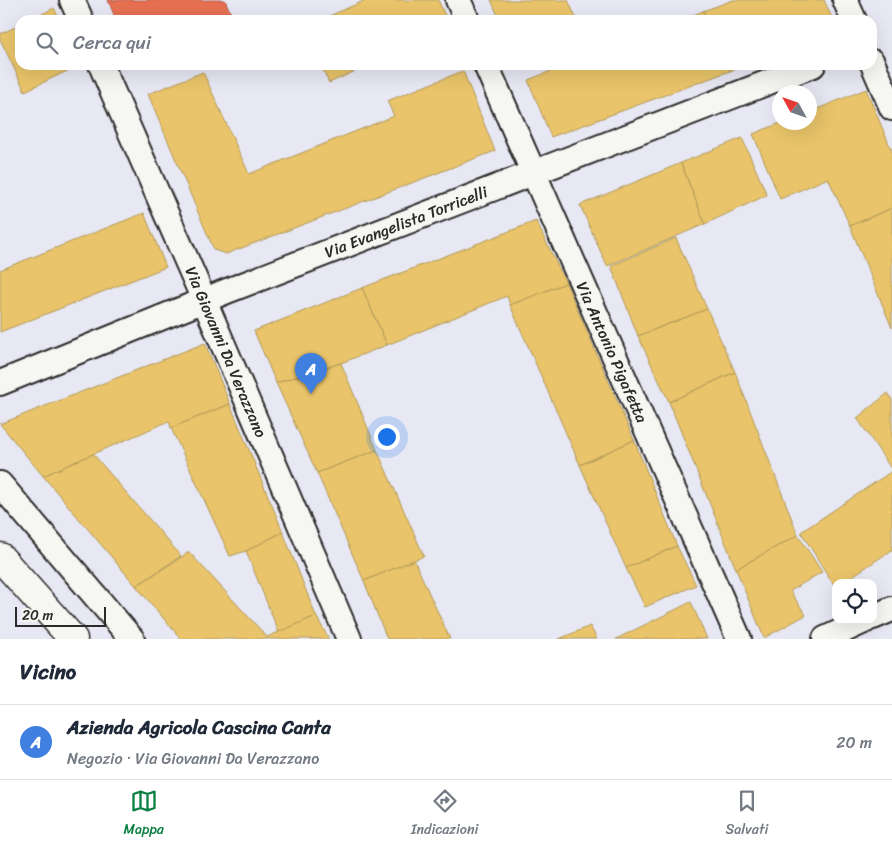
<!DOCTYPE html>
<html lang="it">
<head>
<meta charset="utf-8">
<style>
	body { margin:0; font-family:Sriracha,sans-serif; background:#f2f2f3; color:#1f2937 }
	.controls { position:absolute; right:15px; bottom:15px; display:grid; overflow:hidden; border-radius:10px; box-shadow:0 5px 20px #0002 }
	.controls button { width:45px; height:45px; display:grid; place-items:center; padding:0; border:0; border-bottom:1px solid #e0e1e3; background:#fff; color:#1f2937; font:25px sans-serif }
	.compass { position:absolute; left:772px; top:85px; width:45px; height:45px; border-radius:50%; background:#fff; box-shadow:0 5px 20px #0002; rotate:310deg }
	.scale { position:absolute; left:15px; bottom:12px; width:91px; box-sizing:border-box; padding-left:5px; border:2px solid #2b2b2b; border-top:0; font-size:14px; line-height:18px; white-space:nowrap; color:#2b2b2b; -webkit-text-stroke:4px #f6f6f2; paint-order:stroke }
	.you { position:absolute; left:386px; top:436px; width:18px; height:18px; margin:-12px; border:4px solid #fff; border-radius:50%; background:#1a73e8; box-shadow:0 0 0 8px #1a73e833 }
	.badge { display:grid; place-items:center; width:32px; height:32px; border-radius:50%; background:#0b8043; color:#fff; font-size:16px; font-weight:700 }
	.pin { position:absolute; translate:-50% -41px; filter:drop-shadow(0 1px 2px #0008) }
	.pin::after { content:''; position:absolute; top:26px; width:18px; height:15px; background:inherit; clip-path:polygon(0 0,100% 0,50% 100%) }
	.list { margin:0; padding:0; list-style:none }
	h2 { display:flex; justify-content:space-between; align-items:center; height:65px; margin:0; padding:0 20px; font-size:21px }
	h2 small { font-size:16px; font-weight:400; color:#747a83 }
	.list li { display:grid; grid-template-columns:32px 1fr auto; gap:15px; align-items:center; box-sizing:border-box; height:75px; padding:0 20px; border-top:1px solid #e0e1e3 }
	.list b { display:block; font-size:19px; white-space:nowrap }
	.list p { margin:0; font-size:16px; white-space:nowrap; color:#747a83 }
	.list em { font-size:16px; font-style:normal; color:#747a83 }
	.icon { flex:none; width:28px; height:28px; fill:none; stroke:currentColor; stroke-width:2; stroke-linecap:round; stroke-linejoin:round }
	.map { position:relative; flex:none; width:892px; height:639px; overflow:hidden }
	.search { position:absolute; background:#fff; box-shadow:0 5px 20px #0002; left:15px; right:15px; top:15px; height:55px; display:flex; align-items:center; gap:12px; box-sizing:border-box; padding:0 18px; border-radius:15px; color:#747a83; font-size:19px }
	.sheet { height:140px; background:#fff }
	nav { display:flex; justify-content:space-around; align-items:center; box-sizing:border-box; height:70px; border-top:1px solid #e0e1e3; background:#fff; font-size:14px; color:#747a83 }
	nav a { display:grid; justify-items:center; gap:2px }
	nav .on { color:#0b8043 }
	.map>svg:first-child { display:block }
	.homes { fill:#e9c46a; stroke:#b09657 }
	.shops { fill:#e76f51; stroke:#af5b46 }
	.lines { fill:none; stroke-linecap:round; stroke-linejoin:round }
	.street-casing { stroke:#2b2b2b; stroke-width:28 }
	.secondary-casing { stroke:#2b2b2b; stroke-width:31 }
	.street { stroke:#f6f6f2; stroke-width:24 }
	.secondary { stroke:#f6f6f2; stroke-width:28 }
	.labels { text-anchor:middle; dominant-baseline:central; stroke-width:5; stroke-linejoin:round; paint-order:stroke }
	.street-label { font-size:16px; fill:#2b2b2b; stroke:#f6f6f2 }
</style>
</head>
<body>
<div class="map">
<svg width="892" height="639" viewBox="0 0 892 639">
	<rect width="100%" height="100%" fill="#e7e8f4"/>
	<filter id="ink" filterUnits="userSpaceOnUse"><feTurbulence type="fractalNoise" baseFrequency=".02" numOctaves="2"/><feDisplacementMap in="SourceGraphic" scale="10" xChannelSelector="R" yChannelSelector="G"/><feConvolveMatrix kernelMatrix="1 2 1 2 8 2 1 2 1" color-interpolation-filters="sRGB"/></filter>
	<g filter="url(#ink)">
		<g class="homes">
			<path d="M 366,0 L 438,0 L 447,20 L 320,20 Z"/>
			<path d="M 491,0 L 568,0 L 576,18 L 573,20 L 500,20 Z"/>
			<path d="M 733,0 L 824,0 L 833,20 L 707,20 L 703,11 Z"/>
			<path d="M 54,8 L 60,20 L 30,20 Z"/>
			<path d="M 703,11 L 707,20 L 681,20 Z"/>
			<path d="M 20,25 L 20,65 L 80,65 L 25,91 L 0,39 L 0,34 Z"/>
			<path d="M 321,65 L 369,65 L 329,83 Z"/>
			<path d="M 566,65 L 727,65 L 730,71 L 551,137 L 528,80 Z"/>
			<path d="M 727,65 L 748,65 L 730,71 Z"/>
			<path d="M 463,71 L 495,151 L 226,254 L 214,250 L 148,94 L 203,72 L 249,174 L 394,116 L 387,101 Z"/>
			<path d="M 866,89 L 892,151 L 892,208 L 850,226 L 828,178 L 780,199 L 753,134 L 783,122 L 810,122 L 810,112 Z"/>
			<path d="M 742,138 L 767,195 L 705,224 L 681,163 Z"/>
			<path d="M 681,163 L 705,224 L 607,266 L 580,205 Z"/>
			<path d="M 892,208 L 892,328 L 850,226 Z"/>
			<path d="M 144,213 L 166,267 L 0,332 L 0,270 Z"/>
			<path d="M 536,221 L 566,283 L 510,305 L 507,296 L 387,345 L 362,288 Z"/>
			<path d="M 676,238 L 707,309 L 638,336 L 611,266 Z"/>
			<path d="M 566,283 L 634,440 L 580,465 L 510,305 Z"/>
			<path d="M 362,288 L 387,345 L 341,363 L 276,383 L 254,331 Z"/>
			<path d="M 707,309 L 735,372 L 669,402 L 638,336 Z"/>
			<path d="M 205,343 L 230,404 L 171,428 L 169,421 L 43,476 L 0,424 Z"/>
			<path d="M 341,363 L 377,450 L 317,473 L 276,383 Z"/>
			<path d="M 735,372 L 798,535 L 736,569 L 669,402 Z"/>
			<path d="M 888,393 L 892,400 L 892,470 L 857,418 Z"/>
			<path d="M 230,404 L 283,532 L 246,551 L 230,556 L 171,428 Z"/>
			<path d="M 634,440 L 677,546 L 626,568 L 580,465 Z"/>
			<path d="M 377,450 L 424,556 L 364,581 L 317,473 Z"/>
			<path d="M 93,454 L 181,556 L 136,586 L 43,476 Z"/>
			<path d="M 892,471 L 892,550 L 842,583 L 836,583 L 835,587 L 801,532 Z"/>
			<path d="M 283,532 L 316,616 L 279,633 L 246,551 Z"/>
			<path d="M 798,535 L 822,572 L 790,591 L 806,615 L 764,638 L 736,569 Z"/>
			<path d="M 677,546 L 696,585 L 645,607 L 626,568 Z"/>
			<path d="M 189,552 L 267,637 L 316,616 L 329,639 L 181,639 L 136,586 Z"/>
			<path d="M 414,560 L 450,639 L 387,639 L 364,581 Z"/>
			<path d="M 691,602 L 707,639 L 616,639 Z"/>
			<path d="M 590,626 L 597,639 L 559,639 Z"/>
		</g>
		<path class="shops" d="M 108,0 L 225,0 L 232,16 L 222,20 L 116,20 Z"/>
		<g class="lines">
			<g class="street-casing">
				<g id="street">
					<path d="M 72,0 L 81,20"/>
					<path d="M 458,0 L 467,20"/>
					<path d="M 845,0 L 854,20"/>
					<path d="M 872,62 L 892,108"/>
					<path d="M 101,65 L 204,300 L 349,639"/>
					<path d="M 486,65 L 739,639"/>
					<path d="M 0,383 L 227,291 L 813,65"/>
					<path d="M 0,484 L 132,639"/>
					<path d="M 873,617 L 892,609"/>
					<path d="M 825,639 L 866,620"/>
				</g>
			</g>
			<g class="secondary-casing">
				<path id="secondary" d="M 0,557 L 73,639"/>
			</g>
			<use href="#street" class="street"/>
			<use href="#secondary" class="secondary"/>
		</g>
	</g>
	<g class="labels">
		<g class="street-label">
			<text transform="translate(406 222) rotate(-21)">Via Evangelista Torricelli</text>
			<text transform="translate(226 352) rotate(67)">Via Giovanni Da Verazzano</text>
			<text transform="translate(612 352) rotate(66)">Via Antonio Pigafetta</text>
		</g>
	</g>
</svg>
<div class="controls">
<button><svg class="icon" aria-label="locate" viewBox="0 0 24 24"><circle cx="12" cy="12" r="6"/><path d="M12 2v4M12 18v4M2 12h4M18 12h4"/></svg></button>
</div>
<svg class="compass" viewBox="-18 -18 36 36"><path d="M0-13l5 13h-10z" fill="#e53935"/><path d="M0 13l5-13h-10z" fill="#747a83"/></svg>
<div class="scale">20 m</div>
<div class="you"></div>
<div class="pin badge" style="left:311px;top:394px;background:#3f7fe0">A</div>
<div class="search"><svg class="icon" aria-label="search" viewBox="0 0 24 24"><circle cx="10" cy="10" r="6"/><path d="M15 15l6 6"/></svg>Cerca qui</div>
</div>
<section class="sheet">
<h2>Vicino<small></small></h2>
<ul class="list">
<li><span class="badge" style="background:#3f7fe0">A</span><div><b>Azienda Agricola Cascina Canta</b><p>Negozio · Via Giovanni Da Verazzano</p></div><em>20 m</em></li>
</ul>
</section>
<nav>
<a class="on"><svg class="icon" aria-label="map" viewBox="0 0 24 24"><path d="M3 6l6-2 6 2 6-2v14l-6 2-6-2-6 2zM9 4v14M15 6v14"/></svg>Mappa</a>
<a><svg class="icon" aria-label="directions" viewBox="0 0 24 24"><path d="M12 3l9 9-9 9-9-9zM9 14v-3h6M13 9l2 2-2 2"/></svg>Indicazioni</a>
<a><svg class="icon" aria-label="saved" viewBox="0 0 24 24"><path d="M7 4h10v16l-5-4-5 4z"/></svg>Salvati</a>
</nav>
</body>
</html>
